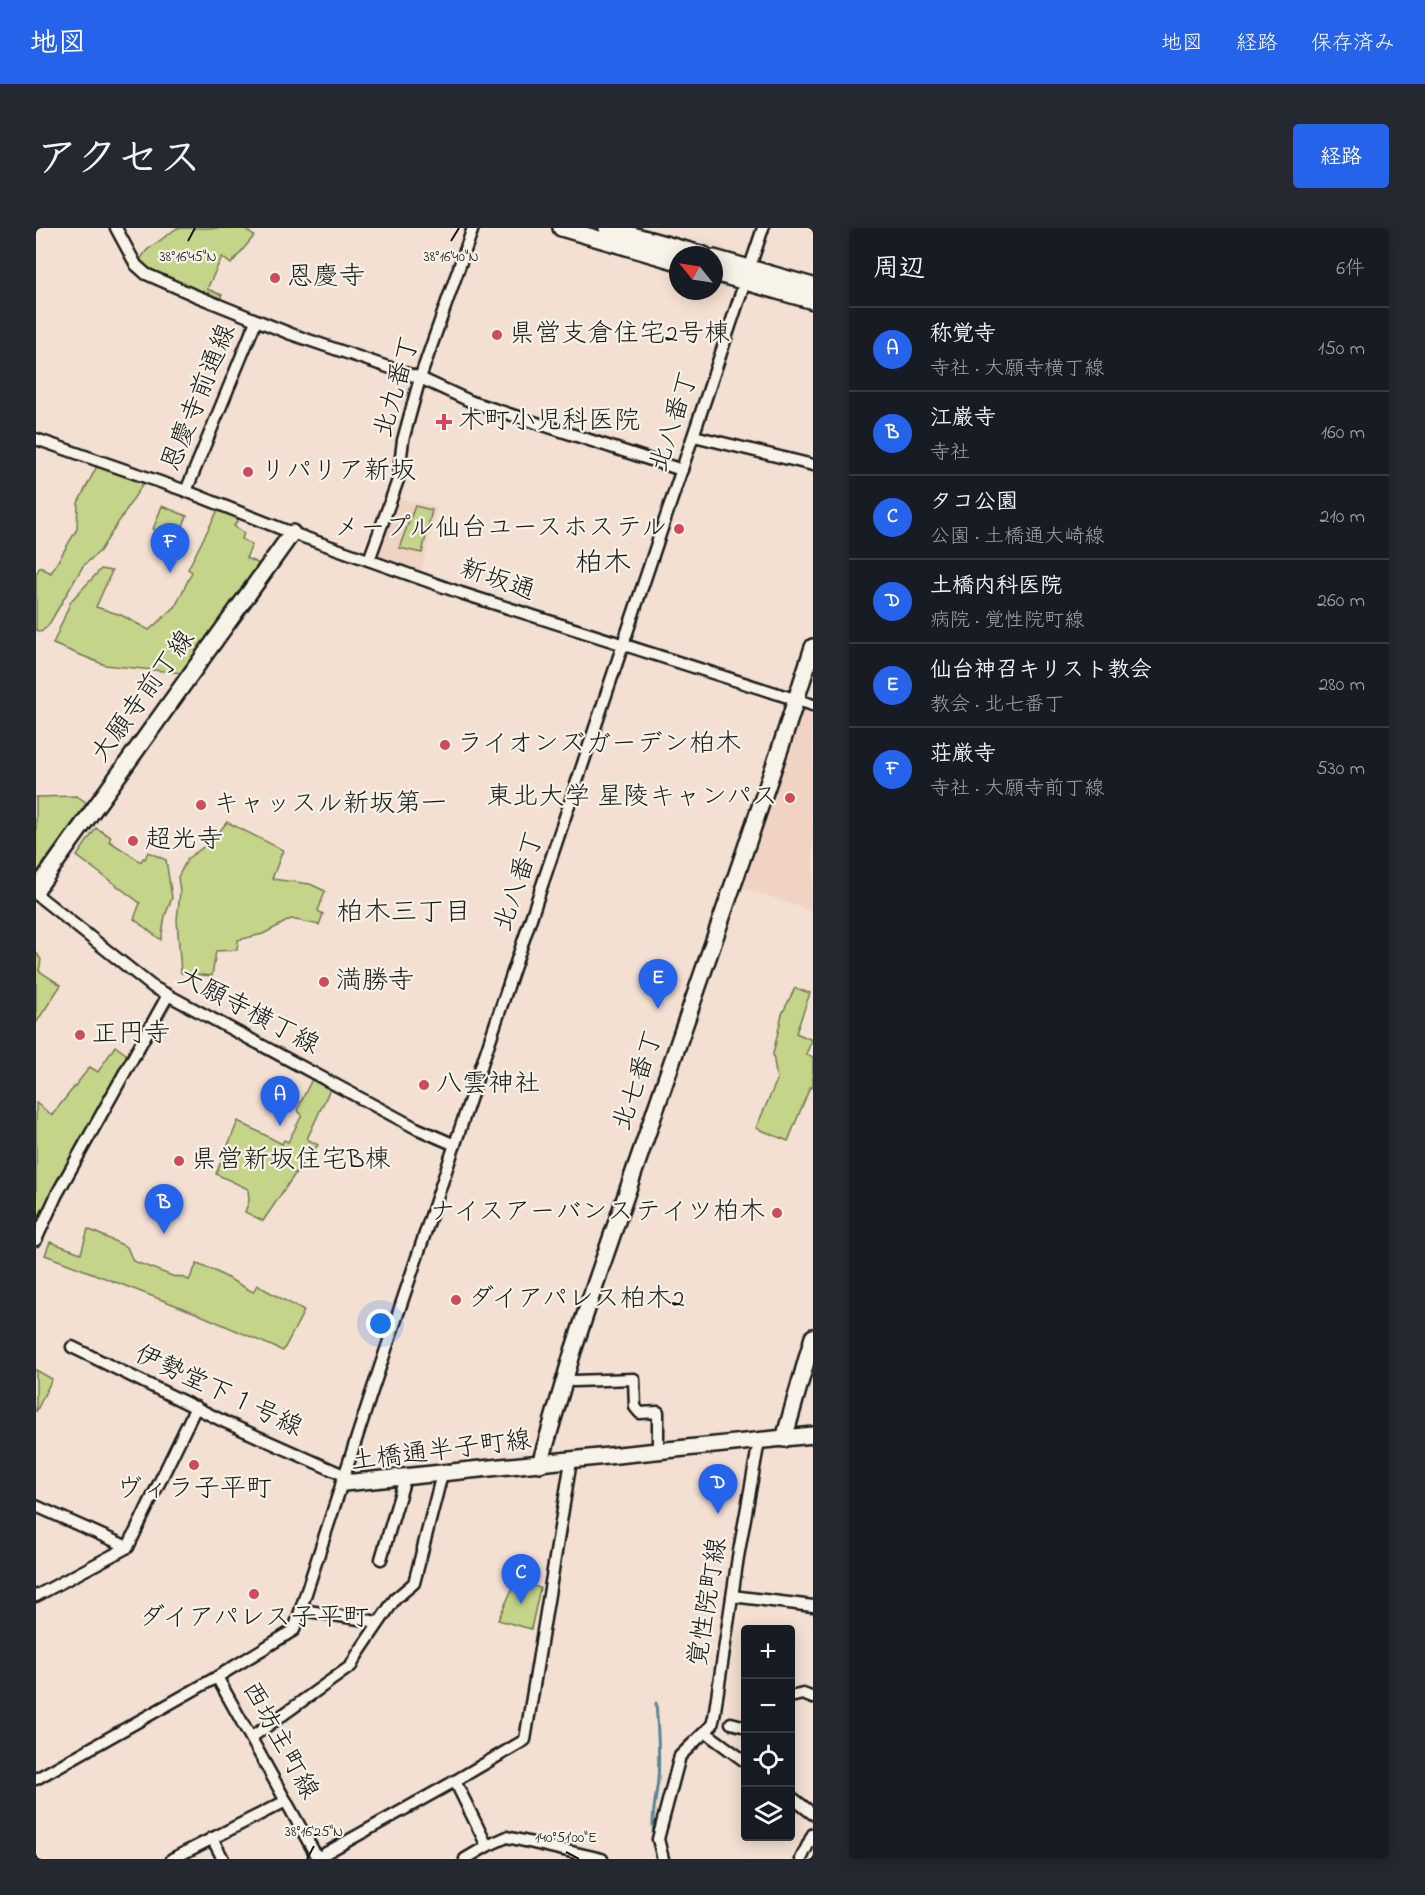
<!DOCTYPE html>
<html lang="ja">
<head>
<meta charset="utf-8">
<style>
	body { margin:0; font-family:"Indie Flower","Klee One",sans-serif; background:#242831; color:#f1f3f6 }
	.controls { position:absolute; right:18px; bottom:18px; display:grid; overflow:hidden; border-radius:6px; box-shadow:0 3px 15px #0003 }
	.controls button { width:54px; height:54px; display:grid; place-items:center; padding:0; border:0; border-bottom:2px solid #363941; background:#171b24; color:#f1f3f6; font:30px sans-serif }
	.compass { position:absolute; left:633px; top:18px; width:54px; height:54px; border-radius:50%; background:#171b24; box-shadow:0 3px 15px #0003; rotate:300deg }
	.you { position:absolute; left:345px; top:1096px; width:21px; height:21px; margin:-15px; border:4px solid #fff; border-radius:50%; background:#1a73e8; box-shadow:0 0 0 9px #1a73e833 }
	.badge { display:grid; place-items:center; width:39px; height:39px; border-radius:50%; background:#2563eb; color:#fff; font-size:20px; font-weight:700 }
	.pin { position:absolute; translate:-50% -50px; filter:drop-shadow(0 2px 3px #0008) }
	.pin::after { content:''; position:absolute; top:32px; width:21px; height:18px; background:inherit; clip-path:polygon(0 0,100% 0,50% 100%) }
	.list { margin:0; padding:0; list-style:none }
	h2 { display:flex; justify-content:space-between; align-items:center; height:78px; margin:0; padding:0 24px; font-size:26px }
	h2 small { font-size:20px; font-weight:400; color:#9ea1a6 }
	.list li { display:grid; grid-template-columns:39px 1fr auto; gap:18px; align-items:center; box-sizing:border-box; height:84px; padding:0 24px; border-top:2px solid #363941 }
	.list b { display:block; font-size:22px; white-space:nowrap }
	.list p { margin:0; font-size:20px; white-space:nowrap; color:#9ea1a6 }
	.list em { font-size:20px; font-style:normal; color:#9ea1a6 }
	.icon { flex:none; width:33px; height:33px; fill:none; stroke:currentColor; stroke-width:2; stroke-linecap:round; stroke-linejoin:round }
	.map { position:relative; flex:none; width:777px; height:1631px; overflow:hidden; border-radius:6px }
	header { display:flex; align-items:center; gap:36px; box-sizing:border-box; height:84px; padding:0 30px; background:#2563eb; color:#fff }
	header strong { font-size:28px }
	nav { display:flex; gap:33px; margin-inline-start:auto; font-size:21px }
	.intro { display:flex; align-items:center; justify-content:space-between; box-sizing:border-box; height:144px; padding:0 36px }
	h1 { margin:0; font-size:42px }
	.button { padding:15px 27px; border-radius:6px; background:#2563eb; color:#fff; font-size:21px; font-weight:700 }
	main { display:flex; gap:36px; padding:0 36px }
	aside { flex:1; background:#171b24; border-radius:6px; box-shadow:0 3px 15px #0003 }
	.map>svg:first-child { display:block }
	.built { fill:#f1d3c3 }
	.green { fill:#c4d488; stroke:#707852; stroke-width:1.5 }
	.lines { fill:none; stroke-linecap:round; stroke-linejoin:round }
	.stream { stroke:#598692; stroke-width:3 }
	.street-casing { stroke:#1c1c1c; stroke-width:15 }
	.secondary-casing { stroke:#1c1c1c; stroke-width:20 }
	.street { stroke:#f7f3e8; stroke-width:10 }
	.secondary { stroke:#f7f3e8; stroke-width:15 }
	.ticks { fill:none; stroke:#1c1c1c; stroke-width:2 }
	.poi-dot { fill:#d1495b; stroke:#f7f3e8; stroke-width:2 }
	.labels { text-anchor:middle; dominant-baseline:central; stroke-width:4.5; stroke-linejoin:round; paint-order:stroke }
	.poi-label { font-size:26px; fill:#1c1c1c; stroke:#f7f3e8; text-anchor:start }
	.street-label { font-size:26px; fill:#1c1c1c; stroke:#f7f3e8 }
	.neighbourhood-label { font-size:27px; fill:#1c1c1c; stroke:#f7f3e8 }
	.quarter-label { font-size:28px; fill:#1c1c1c; stroke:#f7f3e8 }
	.ticks-label { font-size:15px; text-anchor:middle; fill:#1c1c1c; stroke:#f7f3e8; stroke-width:4.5; stroke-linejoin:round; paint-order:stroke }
</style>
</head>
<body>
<header>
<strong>地図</strong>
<nav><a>地図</a><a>経路</a><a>保存済み</a></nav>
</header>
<div class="intro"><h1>アクセス</h1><a class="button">経路</a></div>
<main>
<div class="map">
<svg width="777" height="1631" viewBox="0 0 777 1631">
	<rect width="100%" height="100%" fill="#f3e0d2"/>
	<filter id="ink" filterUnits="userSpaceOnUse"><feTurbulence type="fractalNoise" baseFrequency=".0167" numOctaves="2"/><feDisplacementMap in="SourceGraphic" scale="12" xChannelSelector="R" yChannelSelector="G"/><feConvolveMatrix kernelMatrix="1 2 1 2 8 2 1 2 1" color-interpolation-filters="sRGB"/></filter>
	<g filter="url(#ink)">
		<g class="built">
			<path d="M 359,270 L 401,279 L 385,345 L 337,329 Z"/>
			<path d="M 770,480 L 777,483 L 777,683 L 701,658 L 763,481 Z"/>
		</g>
		<g class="green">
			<path d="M 141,0 L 208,0 L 218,8 L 195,36 L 186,29 L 171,61 L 186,67 L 182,74 L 113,44 L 102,34 L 111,22 Z"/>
			<path d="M 61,238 L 108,254 L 64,323 L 47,338 L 12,398 L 5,404 L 0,402 L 0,346 L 4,339 L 15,345 L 41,301 L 42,275 Z"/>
			<path d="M 126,278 L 151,288 L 143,308 L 132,304 L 130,307 L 117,301 Z"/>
			<path d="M 379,278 L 396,282 L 386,325 L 363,320 Z"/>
			<path d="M 182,282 L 203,290 L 198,298 L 208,305 L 206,311 L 216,317 L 210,330 L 224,336 L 146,445 L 69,437 L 17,416 L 35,373 L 65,341 L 76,343 L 60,379 L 85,387 L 113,402 L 139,379 L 156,344 L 152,341 Z"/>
			<path d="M 41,568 L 51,575 L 0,646 L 0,569 Z"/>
			<path d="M 191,594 L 247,622 L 236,651 L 274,656 L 289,663 L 282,683 L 287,686 L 283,697 L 255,691 L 227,706 L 202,712 L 201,722 L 180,723 L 176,748 L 145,745 L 141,692 L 144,664 L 142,649 L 152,630 L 176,613 Z"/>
			<path d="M 60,600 L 75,609 L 73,613 L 105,634 L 107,630 L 109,631 L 112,624 L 130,632 L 136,670 L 129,688 L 125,712 L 98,691 L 104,675 L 41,628 Z"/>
			<path d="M 0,724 L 5,732 L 3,743 L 25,757 L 0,795 Z"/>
			<path d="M 759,760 L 774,765 L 760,805 L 776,812 L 770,826 L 777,829 L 777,860 L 774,859 L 752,913 L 720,900 L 741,852 L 737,826 L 746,786 Z"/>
			<path d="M 79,818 L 94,829 L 3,987 L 0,1007 L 0,875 L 16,887 L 54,839 L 62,844 Z"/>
			<path d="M 276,851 L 294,861 L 271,911 L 282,917 L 263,940 L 227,993 L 209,984 L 213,973 L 212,961 L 180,946 L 202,893 L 246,916 L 248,912 L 252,914 L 266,887 L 261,882 Z"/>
			<path d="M 52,1001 L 91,1019 L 97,1033 L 139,1049 L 142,1048 L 153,1052 L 161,1036 L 179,1043 L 217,1064 L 221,1057 L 268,1083 L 247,1123 L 160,1085 L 9,1027 L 14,1014 L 45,1025 Z"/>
			<path d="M 0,1142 L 16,1151 L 0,1184 Z"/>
			<path d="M 480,1353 L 504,1360 L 495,1401 L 462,1392 Z"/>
		</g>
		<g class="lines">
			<g class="stream">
				<path d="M 618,1608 C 615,1589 620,1571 622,1552 C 624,1526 622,1501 620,1475"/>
				<path d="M 619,1618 L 620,1631"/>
			</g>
			<g class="street-casing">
				<g id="street">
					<path d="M 80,0 L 100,37 L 110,46 L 158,67 L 255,106 L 384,150 L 436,174 L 646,242"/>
					<path d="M 658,208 L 777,237"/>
					<path d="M 0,211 L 150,263 L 256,305 L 425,365 L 777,477"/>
					<path d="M 150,263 L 220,93"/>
					<path d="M 333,332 L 362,252 L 367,212 L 384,150 L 437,0"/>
					<path d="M 0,666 L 117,759 L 380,900 L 419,917"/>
					<path d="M 0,1012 L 21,966 L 132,767"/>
					<path d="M 36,1119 L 191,1195 L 310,1248"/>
					<path d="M 528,1151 L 538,1153 L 598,1151 L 599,1179 L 604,1185 L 622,1184 L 622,1223"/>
					<path d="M 0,1278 L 92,1319"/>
					<path d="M 345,1331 L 369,1250"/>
					<path d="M 0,1368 L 92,1319 L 160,1179"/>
					<path d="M 696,1368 L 777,1378"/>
					<path d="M 266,1382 L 342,1394"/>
					<path d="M 181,1449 L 282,1631"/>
					<path d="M 754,1469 L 767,1466 L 777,1470"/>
					<path d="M 695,1495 L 710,1499"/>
					<path d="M 669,1504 L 710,1534"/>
					<path d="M 216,1509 L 315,1438 L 321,1427 L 359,1371 L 378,1355 L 406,1246"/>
					<path d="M 0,1551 L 181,1449 L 258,1402 L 335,1166 L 727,0"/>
					<path d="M 419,1553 L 489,1512 L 535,1233"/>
					<path d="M 754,1568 L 777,1586"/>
					<path d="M 176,1610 L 187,1631"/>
					<path d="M 281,1630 L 419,1553 L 451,1618 L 471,1609 L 566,1631"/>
					<path d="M 136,1631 L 250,1573"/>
					<path d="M 429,1631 L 451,1618"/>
					<path d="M 627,1631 L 622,1611 L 644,1528 L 676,1497 L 678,1489 L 702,1329 L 723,1213"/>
					<path d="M 765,1631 L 777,1606"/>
				</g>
			</g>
			<g class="secondary-casing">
				<g id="secondary">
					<path d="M 525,0 L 642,34"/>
					<path d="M 571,0 L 668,27"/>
					<path d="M 678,30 L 777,58"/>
					<path d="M 678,45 L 777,73"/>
					<path d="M 0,662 L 256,305"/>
					<path d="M 748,1211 L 777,1109"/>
					<path d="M 504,1236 L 537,1123 L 560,1054 L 745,518 L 777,419"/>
					<path d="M 308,1255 L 777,1207"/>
				</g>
			</g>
			<use href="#street" class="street"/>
			<use href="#secondary" class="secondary"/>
		</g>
	</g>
	<path class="ticks" d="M 152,13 L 159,0M 415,13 L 423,0M 530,1624 L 543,1631M 271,1631 L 278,1618"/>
	<g class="poi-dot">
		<circle cx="239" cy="50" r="6"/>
		<circle cx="461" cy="107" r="6"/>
		<path d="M405 185h6v6h6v6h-6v6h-6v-6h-6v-6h6z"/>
		<circle cx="212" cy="244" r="6"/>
		<circle cx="643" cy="301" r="6"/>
		<circle cx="409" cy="517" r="6"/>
		<circle cx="754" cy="570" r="6"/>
		<circle cx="165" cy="577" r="6"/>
		<circle cx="97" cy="613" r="6"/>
		<circle cx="288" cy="754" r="6"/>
		<circle cx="44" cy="807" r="6"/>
		<circle cx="388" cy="857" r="6"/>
		<circle cx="143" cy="933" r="6"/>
		<circle cx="741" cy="985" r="6"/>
		<circle cx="420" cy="1072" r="6"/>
		<circle cx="158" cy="1237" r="6"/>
		<circle cx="218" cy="1366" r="6"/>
	</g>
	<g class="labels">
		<g class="poi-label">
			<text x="251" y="50">恩慶寺</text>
			<text x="473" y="107">県営支倉住宅2号棟</text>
			<text x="422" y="194">木町小児科医院</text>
			<text x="224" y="244">リパリア新坂</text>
			<text x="631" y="301" text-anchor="end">メープル仙台ユースホステル</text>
			<text x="421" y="517">ライオンズガーデン柏木</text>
			<text x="742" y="570" text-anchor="end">東北大学 星陵キャンパス</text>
			<text x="177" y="577">キャッスル新坂第一</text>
			<text x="109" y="613">超光寺</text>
			<text x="300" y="754">満勝寺</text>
			<text x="56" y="807">正円寺</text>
			<text x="400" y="857">八雲神社</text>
			<text x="155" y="933">県営新坂住宅B棟</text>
			<text x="729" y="985" text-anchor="end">ナイスアーバンステイツ柏木</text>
			<text x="432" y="1072">ダイアパレス柏木2</text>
			<text x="158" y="1262" text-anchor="middle">ヴィラ子平町</text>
			<text x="218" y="1391" text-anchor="middle">ダイアパレス子平町</text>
		</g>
		<g class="street-label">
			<text transform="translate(362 159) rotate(-74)">北九番丁</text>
			<text transform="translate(164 170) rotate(-68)">恩慶寺前通線</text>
			<text transform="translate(639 194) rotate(-72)">北八番丁</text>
			<text transform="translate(461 353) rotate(19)">新坂通</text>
			<text transform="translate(108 469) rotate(-54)">大願寺前丁線</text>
			<text transform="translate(484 654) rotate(-71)">北八番丁</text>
			<text transform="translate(212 784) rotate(28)">大願寺横丁線</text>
			<text transform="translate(603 853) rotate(-71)">北七番丁</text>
			<text transform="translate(182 1164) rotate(25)">伊勢堂下１号線</text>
			<text transform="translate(405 1224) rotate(-7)">土橋通半子町線</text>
			<text transform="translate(673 1374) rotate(-81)">覚性院町線</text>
			<text transform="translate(243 1513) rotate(61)">西坊主町線</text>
		</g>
		<g class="neighbourhood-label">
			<text x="368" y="685">柏木三丁目</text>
		</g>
		<g class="quarter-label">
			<text x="567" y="336">柏木</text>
		</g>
	</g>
	<g class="ticks-label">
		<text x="152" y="33">38°16'45"N</text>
		<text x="415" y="33">38°16'40"N</text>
		<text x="278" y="1608">38°16'25"N</text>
		<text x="530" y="1614">140°51'00"E</text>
	</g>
</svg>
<div class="controls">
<button>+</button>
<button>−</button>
<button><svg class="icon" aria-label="locate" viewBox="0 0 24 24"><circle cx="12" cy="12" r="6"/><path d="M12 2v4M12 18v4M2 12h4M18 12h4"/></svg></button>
<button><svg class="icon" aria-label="layers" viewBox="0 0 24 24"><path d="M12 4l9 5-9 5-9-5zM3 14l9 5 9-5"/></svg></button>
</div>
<svg class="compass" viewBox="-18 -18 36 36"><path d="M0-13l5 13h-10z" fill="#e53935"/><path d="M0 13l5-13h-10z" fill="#9ea1a6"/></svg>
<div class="you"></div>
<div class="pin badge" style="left:244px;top:898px">A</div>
<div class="pin badge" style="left:128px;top:1006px">B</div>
<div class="pin badge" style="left:485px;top:1376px">C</div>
<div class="pin badge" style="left:682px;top:1286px">D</div>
<div class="pin badge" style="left:622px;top:781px">E</div>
<div class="pin badge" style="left:134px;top:345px">F</div>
</div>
<aside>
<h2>周辺<small>6件</small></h2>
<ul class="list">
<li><span class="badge">A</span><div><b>称覚寺</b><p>寺社 · 大願寺横丁線</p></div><em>150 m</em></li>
<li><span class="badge">B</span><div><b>江巌寺</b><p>寺社</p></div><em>160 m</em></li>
<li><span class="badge">C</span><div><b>タコ公園</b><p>公園 · 土橋通大崎線</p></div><em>210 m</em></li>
<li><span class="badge">D</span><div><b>土橋内科医院</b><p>病院 · 覚性院町線</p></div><em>260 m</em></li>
<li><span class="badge">E</span><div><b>仙台神召キリスト教会</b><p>教会 · 北七番丁</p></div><em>280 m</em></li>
<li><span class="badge">F</span><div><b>荘厳寺</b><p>寺社 · 大願寺前丁線</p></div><em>530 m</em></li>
</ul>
</aside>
</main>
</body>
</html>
